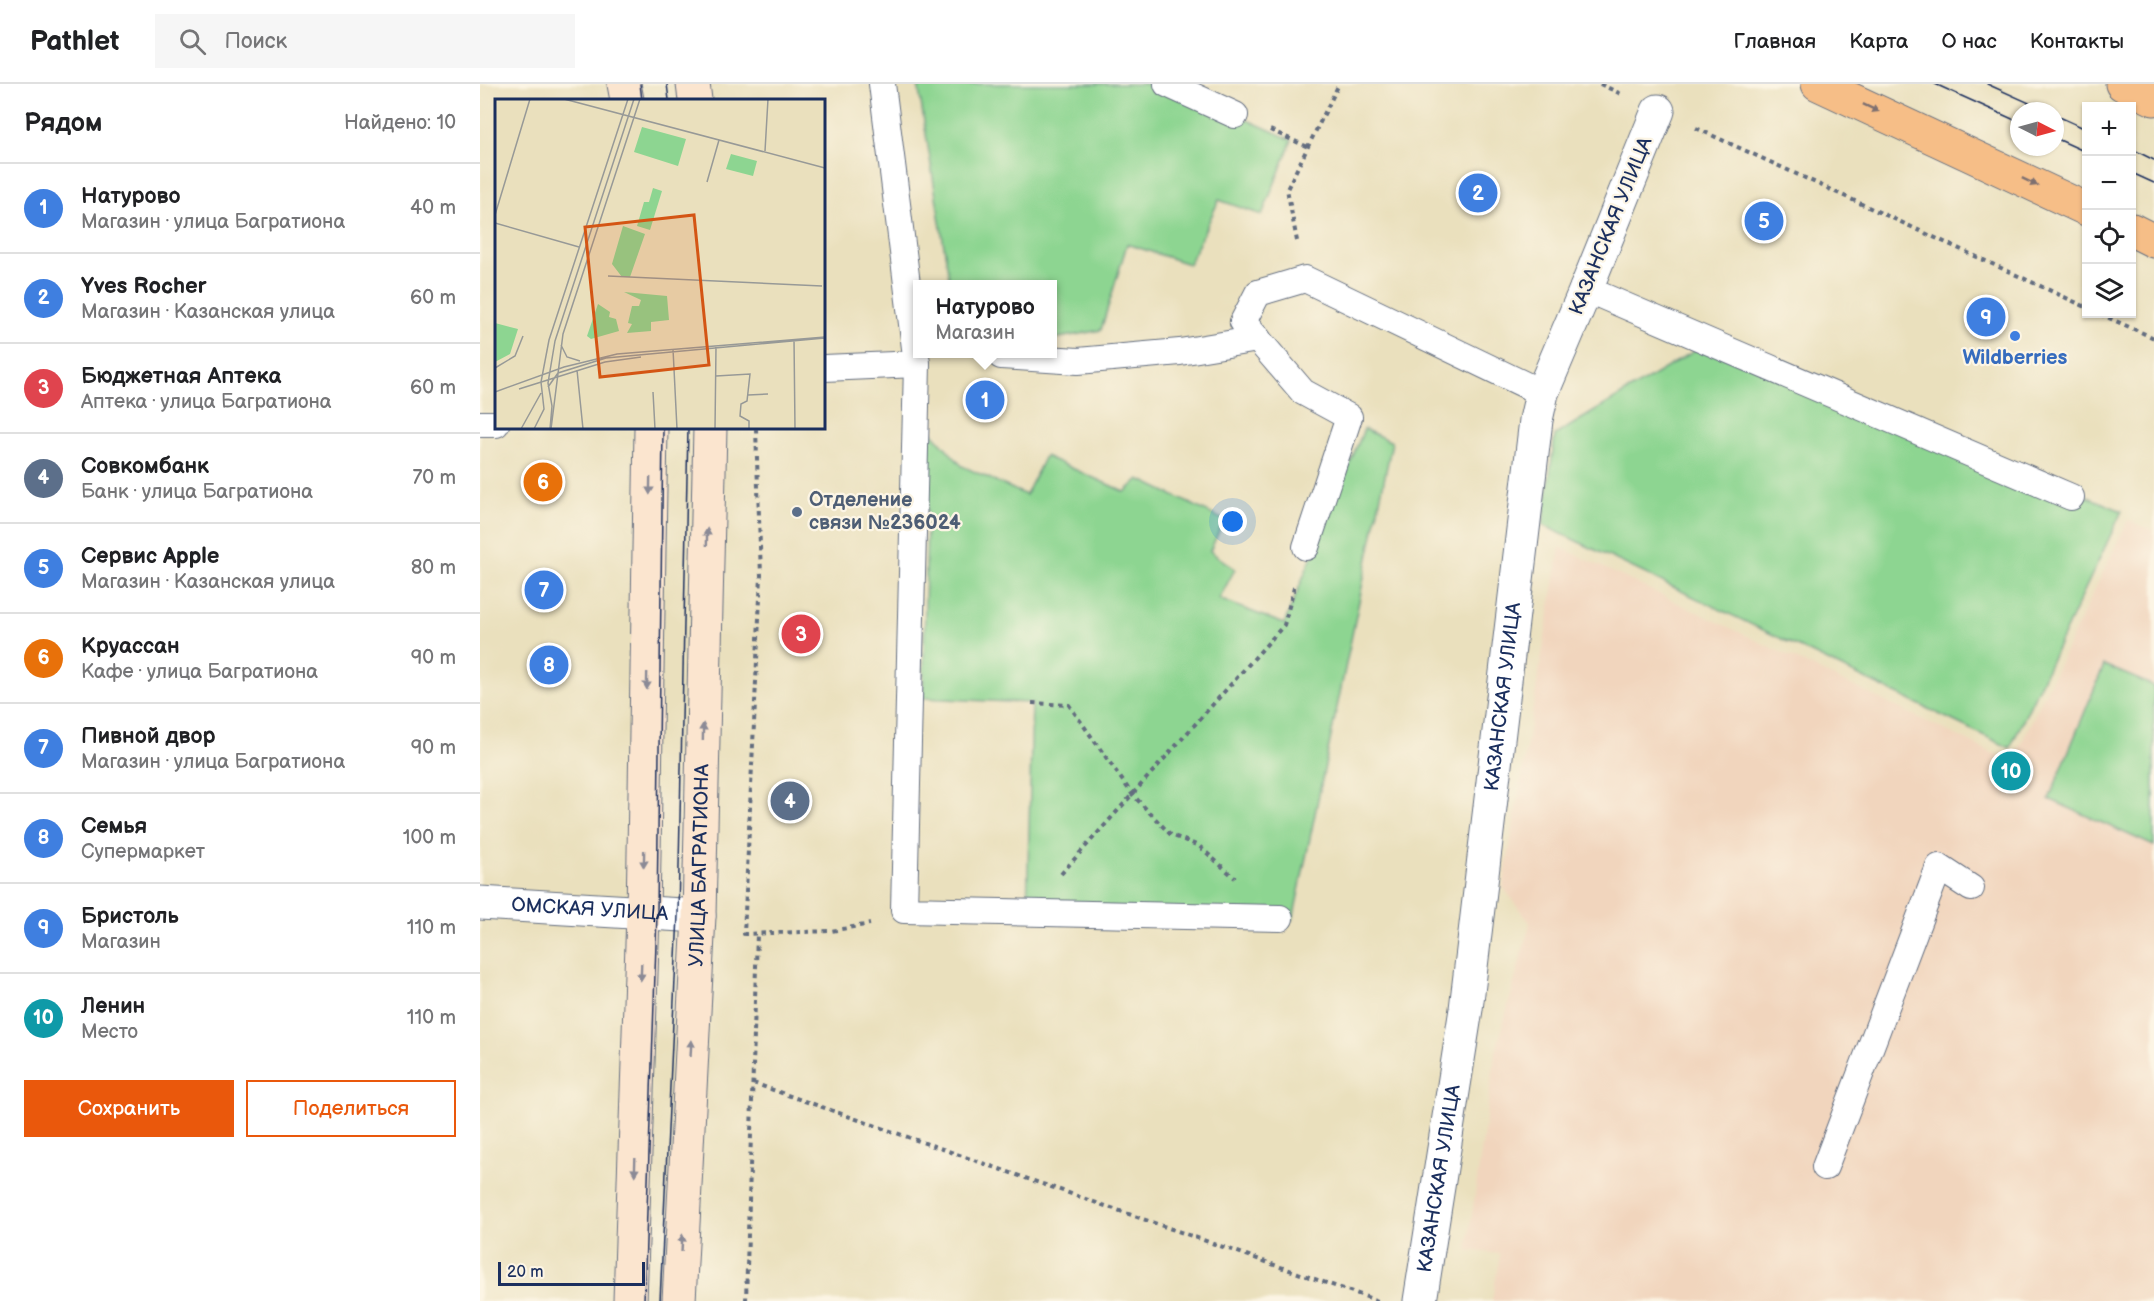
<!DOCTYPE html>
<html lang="ru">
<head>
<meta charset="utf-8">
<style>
	body { margin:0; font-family:"Balsamiq Sans",sans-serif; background:#f6f6f6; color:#202124 }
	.controls { position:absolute; right:18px; top:18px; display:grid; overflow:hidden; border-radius:0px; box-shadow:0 2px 4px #0004 }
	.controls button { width:54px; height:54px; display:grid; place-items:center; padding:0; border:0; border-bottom:2px solid #e0e0e0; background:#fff; color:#202124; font:30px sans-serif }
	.compass { position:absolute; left:1530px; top:18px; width:54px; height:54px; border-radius:50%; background:#fff; box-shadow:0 2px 4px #0004; rotate:96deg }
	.scale { position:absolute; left:18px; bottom:15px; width:147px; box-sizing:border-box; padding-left:6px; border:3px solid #1b2f5e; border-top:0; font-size:16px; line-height:21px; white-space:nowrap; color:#1b2f5e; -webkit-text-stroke:4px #fcf5e5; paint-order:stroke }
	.you { position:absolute; left:753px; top:438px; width:21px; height:21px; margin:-15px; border:4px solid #fff; border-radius:50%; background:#1a73e8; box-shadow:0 0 0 9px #1a73e833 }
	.badge { display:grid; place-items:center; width:39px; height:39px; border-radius:50%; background:#ea580c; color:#fff; font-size:20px; font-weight:700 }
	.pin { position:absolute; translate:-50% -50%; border:3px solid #fff; box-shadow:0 2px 6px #0006 }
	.popup { position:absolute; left:433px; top:196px; width:144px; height:78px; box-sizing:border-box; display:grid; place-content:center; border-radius:0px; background:#fff; filter:drop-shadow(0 2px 4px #0005); font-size:20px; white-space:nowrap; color:#757577 }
	.popup b { font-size:22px; color:#202124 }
	.popup::after { content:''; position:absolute; left:50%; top:100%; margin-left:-12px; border:12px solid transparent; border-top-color:#fff }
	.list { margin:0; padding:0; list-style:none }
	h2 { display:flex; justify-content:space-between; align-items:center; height:78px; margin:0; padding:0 24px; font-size:26px }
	h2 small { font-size:20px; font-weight:400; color:#757577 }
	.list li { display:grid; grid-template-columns:39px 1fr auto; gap:18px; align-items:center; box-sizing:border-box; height:90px; padding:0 24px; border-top:2px solid #e0e0e0 }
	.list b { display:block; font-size:22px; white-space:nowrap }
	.list p { margin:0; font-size:20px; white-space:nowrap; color:#757577 }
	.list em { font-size:20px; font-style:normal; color:#757577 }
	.actions { display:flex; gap:12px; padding:18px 24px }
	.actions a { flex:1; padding:14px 0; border:2px solid #ea580c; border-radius:0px; text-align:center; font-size:21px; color:#ea580c }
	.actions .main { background:#ea580c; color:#fff }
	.icon { flex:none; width:33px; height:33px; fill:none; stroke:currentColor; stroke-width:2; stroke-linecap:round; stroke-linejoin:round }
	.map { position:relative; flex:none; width:1674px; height:1217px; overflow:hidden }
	header { display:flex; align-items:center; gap:36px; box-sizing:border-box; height:84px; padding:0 30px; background:#fff; border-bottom:2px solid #e0e0e0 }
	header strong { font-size:28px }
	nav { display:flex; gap:33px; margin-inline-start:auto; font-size:21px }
	.search { width:420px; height:54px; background:#f6f6f6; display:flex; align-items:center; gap:15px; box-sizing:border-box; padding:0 21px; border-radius:0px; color:#757577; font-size:22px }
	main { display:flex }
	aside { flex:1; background:#fff }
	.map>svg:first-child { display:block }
	.built { fill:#f1d5bd }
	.green { fill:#8dd591; stroke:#548278; stroke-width:1.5 }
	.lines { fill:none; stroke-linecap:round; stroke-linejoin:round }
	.service-casing { stroke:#636d7f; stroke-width:28 }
	.pedestrian-casing { stroke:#636d7f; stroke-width:35 }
	.minor-casing { stroke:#636d7f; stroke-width:35 }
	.secondary-casing { stroke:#636d7f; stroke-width:35 }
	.primary-casing { stroke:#636d7f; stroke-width:35 }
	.path { stroke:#636d7f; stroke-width:4; stroke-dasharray:4.5 4.5; stroke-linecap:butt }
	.service { stroke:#fff; stroke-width:26 }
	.pedestrian { stroke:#fff; stroke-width:33 }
	.minor { stroke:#fff; stroke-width:33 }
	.secondary { stroke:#fbe5cf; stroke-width:33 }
	.primary { stroke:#f6be87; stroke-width:33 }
	.tram { stroke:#1b2f5e; stroke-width:1.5 }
	.oneway { fill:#7e6f70 }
	.oneway2 { fill:#8b8a96 }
	.shop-dot { fill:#3f7fe0; stroke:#fcf5e5; stroke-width:2 }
	.service-dot { fill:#5c6f8a; stroke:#fcf5e5; stroke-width:2 }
	.labels { text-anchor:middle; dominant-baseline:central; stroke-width:4.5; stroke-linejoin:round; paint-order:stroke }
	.street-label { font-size:20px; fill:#1b2f5e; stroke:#fcf5e5 }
	.shop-label { font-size:20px; font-weight:bold; fill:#366cbe; stroke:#fcf5e5 }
	.service-label { font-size:20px; font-weight:bold; fill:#4e5e75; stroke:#fcf5e5; text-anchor:start }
	.inset-road { fill:none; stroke:#979997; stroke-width:1.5 }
	.view { fill:#d45514; fill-opacity:0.15; stroke:#d45514; stroke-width:3 }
	.inset-edge { fill:none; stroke:#1b2f5e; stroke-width:3 }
</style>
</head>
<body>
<header>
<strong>Pathlet</strong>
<div class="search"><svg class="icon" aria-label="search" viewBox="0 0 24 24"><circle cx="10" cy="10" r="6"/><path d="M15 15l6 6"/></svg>Поиск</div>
<nav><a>Главная</a><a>Карта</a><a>О нас</a><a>Контакты</a></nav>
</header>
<main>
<aside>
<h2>Рядом<small>Найдено: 10</small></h2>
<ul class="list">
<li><span class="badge" style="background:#3f7fe0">1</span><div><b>Натурово</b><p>Магазин · улица Багратиона</p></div><em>40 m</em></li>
<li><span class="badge" style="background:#3f7fe0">2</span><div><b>Yves Rocher</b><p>Магазин · Казанская улица</p></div><em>60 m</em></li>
<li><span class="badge" style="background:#e0444e">3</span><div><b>Бюджетная Аптека</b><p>Аптека · улица Багратиона</p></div><em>60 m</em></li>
<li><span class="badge" style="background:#5c6f8a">4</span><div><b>Совкомбанк</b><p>Банк · улица Багратиона</p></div><em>70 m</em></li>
<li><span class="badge" style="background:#3f7fe0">5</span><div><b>Сервис Apple</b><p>Магазин · Казанская улица</p></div><em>80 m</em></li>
<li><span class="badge" style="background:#e8710a">6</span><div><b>Круассан</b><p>Кафе · улица Багратиона</p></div><em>90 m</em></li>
<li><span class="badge" style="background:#3f7fe0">7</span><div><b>Пивной двор</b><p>Магазин · улица Багратиона</p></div><em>90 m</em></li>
<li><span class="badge" style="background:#3f7fe0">8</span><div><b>Семья</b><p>Супермаркет</p></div><em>100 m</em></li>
<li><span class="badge" style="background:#3f7fe0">9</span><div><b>Бристоль</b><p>Магазин</p></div><em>110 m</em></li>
<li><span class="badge" style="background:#0f9aa8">10</span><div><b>Ленин</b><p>Место</p></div><em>110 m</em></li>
</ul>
<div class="actions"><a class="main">Сохранить</a><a>Поделиться</a></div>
</aside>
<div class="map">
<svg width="1674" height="1217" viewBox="0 0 1674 1217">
	<rect width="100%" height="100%" fill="#fcf5e5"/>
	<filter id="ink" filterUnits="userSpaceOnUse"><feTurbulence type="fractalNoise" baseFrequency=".0167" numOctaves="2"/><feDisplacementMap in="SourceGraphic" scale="12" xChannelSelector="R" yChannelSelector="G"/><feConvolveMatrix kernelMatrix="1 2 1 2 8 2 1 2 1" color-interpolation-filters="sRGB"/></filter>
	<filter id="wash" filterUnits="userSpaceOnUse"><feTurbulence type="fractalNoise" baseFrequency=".008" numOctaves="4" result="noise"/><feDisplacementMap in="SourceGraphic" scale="24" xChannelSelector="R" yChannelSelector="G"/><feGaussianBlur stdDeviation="1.35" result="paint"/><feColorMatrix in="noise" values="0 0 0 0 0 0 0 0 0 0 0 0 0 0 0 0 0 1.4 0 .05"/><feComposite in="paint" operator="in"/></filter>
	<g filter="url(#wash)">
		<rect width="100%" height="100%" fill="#eae0bd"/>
		<path class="built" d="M 1648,436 L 1674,447 L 1674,1217 L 1012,1217 L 1020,1170 L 987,1166 L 1015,971 L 1050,839 L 1023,803 L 1080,463 L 1532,678 Z"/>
		<g class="green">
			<path d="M 438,0 L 687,0 L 812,56 L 782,131 L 739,116 L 709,180 L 647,160 L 621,246 L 573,255 L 572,200 L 470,200 Z"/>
			<path d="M 1229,258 L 1642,427 L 1530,664 L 1063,441 L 1075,351 Z"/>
			<path d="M 449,345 L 482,382 L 546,411 L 565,372 L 645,408 L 659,395 L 744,436 L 730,467 L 755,485 L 739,515 L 804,540 L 884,345 L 912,358 L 813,836 L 547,829 L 552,619 L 443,614 Z"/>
			<path d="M 1624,581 L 1674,602 L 1674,762 L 1569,715 Z"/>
		</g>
	</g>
	<g filter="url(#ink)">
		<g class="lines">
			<g class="service-casing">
				<g id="service">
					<path d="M 402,0 L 437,280 L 424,826 L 800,834"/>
					<path d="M 687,0 L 755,31"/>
					<path d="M 1106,205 L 1591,413"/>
					<path d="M 521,272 L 598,277 L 700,268 L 778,255"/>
					<path d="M 344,284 L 437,280"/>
					<path d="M 0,340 L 16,340"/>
					<path d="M 826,463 L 869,333 L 823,308 L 763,238 L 778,209 L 825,195 L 1062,309"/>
					<path d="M 1345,1083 L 1459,783 L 1491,804"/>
				</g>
			</g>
			<g class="pedestrian-casing">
				<path id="pedestrian" d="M 1106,205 L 1178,27"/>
			</g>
			<g class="minor-casing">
				<g id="minor">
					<path id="s1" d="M 0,819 L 219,832"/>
					<path id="s2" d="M 940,1217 L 986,925 L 1056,336 L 1062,309 L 1106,205"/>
				</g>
			</g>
			<g class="secondary-casing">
				<g id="secondary">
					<path d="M 144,0 L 147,16"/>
					<path d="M 213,0 L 215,16"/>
					<path d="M 150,1217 L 163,830 L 171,344"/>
					<path id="s3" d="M 199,1217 L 219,832 L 230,344"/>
				</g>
			</g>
			<g class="primary-casing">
				<g id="primary">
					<path d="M 1338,0 L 1606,125"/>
					<path d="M 1642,0 L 1674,15"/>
					<path d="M 1652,146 L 1674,157"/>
				</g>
			</g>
			<g class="path">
				<path d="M 1120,0 L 1141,10"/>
				<path d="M 1216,44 L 1606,223"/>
				<path d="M 790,46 L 828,63"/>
				<path d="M 817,157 L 807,105 L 859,0"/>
				<path d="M 1620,230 L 1674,254"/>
				<path d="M 276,345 L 281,492 L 264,850 L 351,847 L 390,840"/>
				<path d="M 552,619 L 589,621 L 652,710 L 691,751 L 719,762 L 755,794"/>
				<path d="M 581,790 L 804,541 L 815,500"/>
				<path d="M 273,999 L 898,1217"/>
				<path d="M 266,1217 L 277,849"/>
			</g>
			<use href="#service" class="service"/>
			<use href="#pedestrian" class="pedestrian"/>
			<use href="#minor" class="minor"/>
			<use href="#secondary" class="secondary"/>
			<use href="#primary" class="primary"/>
			<g class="tram">
				<path d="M 160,0 L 162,16"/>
				<path d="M 187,0 L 189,16"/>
				<path d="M 1455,0 L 1539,38"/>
				<path d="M 1507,0 L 1567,27"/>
				<path d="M 1575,31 L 1606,45"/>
				<path d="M 1575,54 L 1606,68"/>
				<path d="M 1652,65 L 1674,76"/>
				<path d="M 1652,89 L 1674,99"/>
				<path d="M 164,1217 L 177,830 L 183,344"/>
				<path d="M 180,1217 L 198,831 L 208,344"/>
			</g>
		</g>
		<defs><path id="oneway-solid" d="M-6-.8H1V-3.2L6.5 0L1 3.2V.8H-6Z" transform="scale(1.5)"/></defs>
		<g class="oneway">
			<use href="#oneway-solid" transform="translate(1391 24) rotate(25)"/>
			<use href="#oneway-solid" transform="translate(1550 98) rotate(25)"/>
		</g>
		<g class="oneway2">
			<use href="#oneway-solid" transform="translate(170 402) rotate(91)"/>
			<use href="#oneway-solid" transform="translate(227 453) rotate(-89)"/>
			<use href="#oneway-solid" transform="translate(167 597) rotate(91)"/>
			<use href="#oneway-solid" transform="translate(223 648) rotate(-89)"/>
			<use href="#oneway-solid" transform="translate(164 775) rotate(91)"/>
			<use href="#oneway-solid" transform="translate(161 888) rotate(92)"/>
			<use href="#oneway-solid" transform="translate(211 964) rotate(-87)"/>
			<use href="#oneway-solid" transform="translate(155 1083) rotate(92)"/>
			<use href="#oneway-solid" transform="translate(202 1159) rotate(-87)"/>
		</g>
	</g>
	<circle class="shop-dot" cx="1535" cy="252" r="6"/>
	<circle class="service-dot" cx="317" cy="428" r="6"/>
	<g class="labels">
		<g class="street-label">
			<text transform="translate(1131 142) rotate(-68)">КАЗАНСКАЯ УЛИЦА</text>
			<text stroke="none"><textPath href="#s2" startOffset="610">КАЗАНСКАЯ УЛИЦА</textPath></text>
			<text stroke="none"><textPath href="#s3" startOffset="436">УЛИЦА БАГРАТИОНА</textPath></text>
			<text stroke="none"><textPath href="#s1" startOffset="110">ОМСКАЯ УЛИЦА</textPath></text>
			<text stroke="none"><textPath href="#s2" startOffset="124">КАЗАНСКАЯ УЛИЦА</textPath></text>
		</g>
		<g class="shop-label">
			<text x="1535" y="274">Wildberries</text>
		</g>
		<g class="service-label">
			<text x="329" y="416">Отделение<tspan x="329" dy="23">связи №236024</tspan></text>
		</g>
	</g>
	<g transform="translate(15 15)">
		<rect width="330" height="330" fill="#eae0bd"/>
		<path d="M 147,28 L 191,40 L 183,67 L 139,53 ZM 236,55 L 262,62 L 258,77 L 231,70 ZM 158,89 L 167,92 L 155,131 L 142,127 L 149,103 L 154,103 ZM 128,127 L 150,135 L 135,178 L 127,178 L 117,165 ZM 129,193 L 172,197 L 174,221 L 156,223 L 156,232 L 132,234 L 137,225 L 133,224 L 137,207 L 144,207 L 146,201 ZM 103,205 L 115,213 L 114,218 L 121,220 L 124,232 L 96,240 L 92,237 ZM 0,224 L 23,230 L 15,255 L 0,263 Z" fill="#8dd591"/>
		<path class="inset-road" d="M 69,0 L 330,69M 270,52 L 273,0M 212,83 L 224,41M 330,113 L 330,229M 0,116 L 35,0M 0,124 L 84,148M 113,177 L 327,187M 299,240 L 300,330M 66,246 L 72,258 L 85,262M 178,250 L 182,330M 0,269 L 20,257 L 28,237M 82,271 L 88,330M 221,277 L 255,275 L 252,302 L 246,305 L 245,317 L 254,322 L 254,330M 53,288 L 63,274 L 111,259 L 330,239M 24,290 L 110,263 L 146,258M 0,293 L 69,268 L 122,255 L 330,238M 158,293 L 160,330M 253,296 L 273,295M 26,330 L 46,294M 39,330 L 49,310 L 46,283 L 54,241 L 133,0M 55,330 L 57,307 L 53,284 L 60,242 L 139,0M 56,330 L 68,235 L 145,0M 220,330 L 221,248"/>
		<path class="view" d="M 199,116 L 214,266 L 105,278 L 90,128 Z"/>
		<rect width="330" height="330" class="inset-edge"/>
	</g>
</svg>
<div class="controls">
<button>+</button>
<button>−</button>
<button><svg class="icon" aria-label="locate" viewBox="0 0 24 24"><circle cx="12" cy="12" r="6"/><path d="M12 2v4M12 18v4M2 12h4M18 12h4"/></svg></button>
<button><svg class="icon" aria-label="layers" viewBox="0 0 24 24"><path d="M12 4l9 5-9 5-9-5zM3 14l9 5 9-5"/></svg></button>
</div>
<svg class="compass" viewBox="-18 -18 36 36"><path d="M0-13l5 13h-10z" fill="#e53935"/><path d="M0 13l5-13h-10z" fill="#757577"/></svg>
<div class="scale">20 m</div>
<div class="you"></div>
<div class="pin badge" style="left:505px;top:316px;background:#3f7fe0">1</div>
<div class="popup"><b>Натурово</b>Магазин</div>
<div class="pin badge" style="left:998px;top:109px;background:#3f7fe0">2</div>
<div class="pin badge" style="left:321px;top:550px;background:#e0444e">3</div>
<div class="pin badge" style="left:310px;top:717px;background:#5c6f8a">4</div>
<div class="pin badge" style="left:1284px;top:137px;background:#3f7fe0">5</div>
<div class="pin badge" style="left:63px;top:398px;background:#e8710a">6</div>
<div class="pin badge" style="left:64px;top:506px;background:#3f7fe0">7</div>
<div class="pin badge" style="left:69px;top:581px;background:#3f7fe0">8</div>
<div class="pin badge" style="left:1506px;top:233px;background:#3f7fe0">9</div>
<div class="pin badge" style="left:1531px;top:687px;background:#0f9aa8">10</div>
</div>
</main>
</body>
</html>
